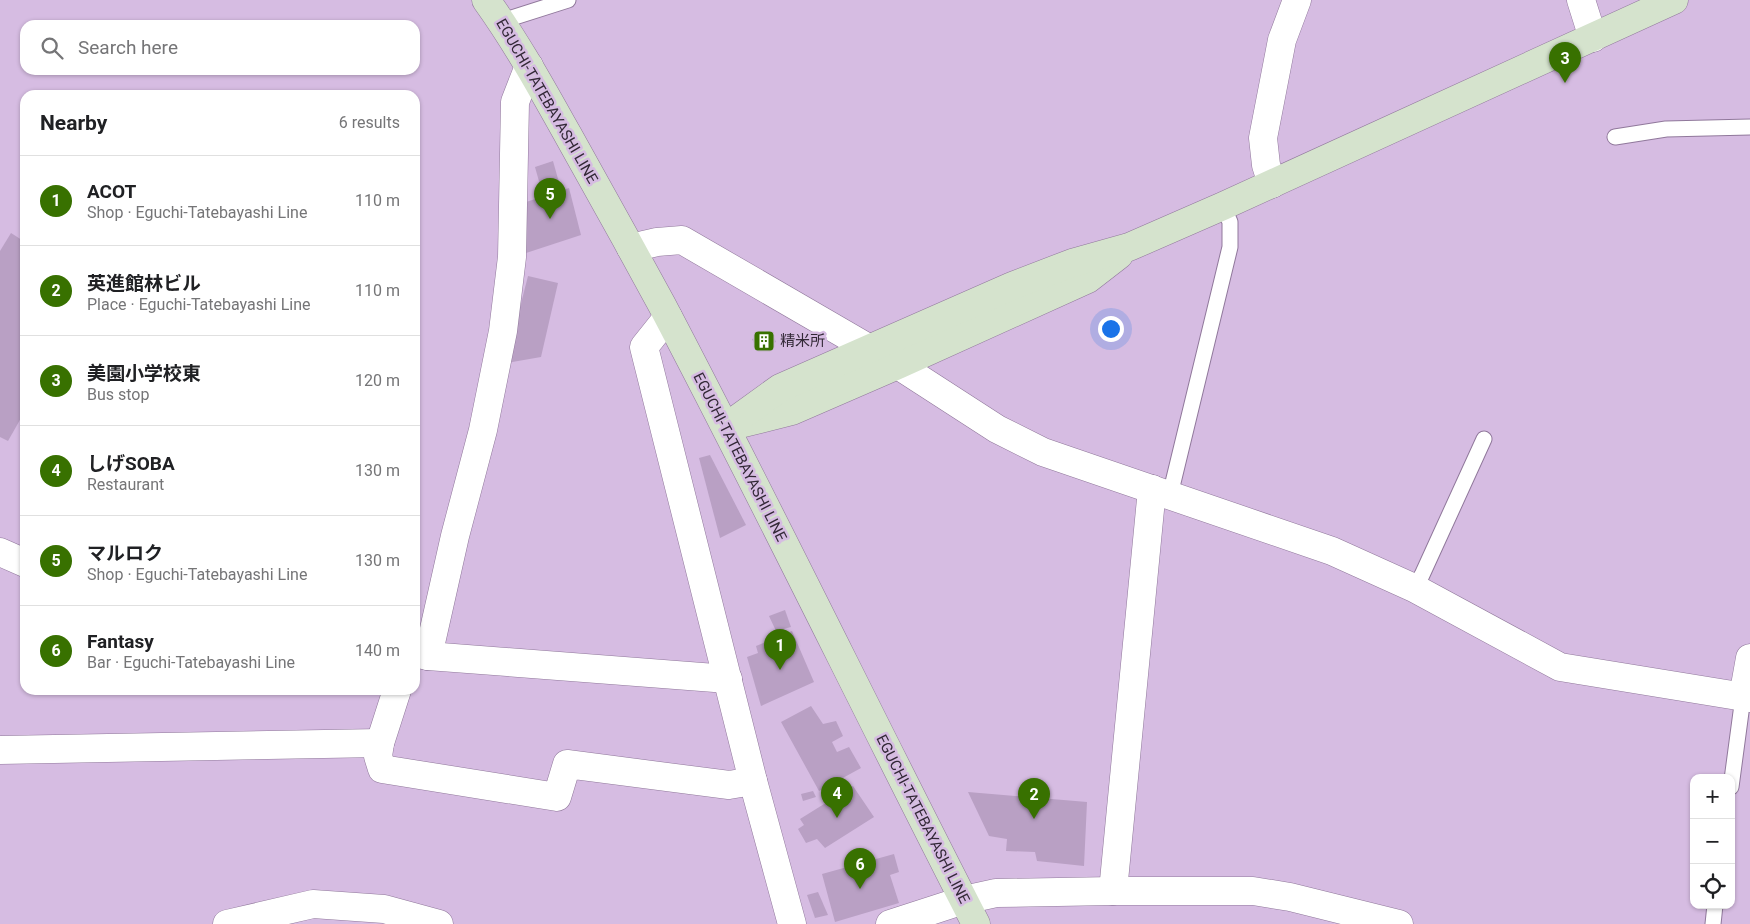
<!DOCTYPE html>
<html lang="en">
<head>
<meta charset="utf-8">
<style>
	body { margin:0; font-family:Roboto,"Noto Sans JP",sans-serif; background:#f6f6f6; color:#202124 }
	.controls { position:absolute; right:15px; bottom:15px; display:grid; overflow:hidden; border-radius:10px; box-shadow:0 1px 4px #0004 }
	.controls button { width:45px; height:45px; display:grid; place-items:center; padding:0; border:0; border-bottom:1px solid #e0e0e0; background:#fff; color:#202124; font:25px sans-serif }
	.you { position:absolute; left:1110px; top:328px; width:18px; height:18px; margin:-12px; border:4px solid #fff; border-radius:50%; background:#1a73e8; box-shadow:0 0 0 8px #1a73e833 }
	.badge { display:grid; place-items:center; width:32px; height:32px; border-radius:50%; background:#387100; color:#fff; font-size:16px; font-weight:700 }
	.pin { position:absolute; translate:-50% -41px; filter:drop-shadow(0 1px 2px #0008) }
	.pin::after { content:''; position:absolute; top:26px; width:18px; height:15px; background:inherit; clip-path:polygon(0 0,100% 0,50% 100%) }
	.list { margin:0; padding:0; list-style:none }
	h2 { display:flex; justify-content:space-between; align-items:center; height:65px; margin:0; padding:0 20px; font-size:21px }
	h2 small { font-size:16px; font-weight:400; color:#757577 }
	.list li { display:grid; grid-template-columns:32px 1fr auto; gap:15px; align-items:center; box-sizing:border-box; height:90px; padding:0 20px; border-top:1px solid #e0e0e0 }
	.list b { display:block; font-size:19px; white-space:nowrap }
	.list p { margin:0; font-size:16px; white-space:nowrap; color:#757577 }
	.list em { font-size:16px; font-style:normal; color:#757577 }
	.icon { flex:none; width:28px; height:28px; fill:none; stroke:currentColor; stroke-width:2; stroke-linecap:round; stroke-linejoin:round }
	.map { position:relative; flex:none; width:1750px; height:924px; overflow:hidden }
	.search { position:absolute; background:#fff; box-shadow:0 1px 4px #0004; left:20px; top:20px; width:400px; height:55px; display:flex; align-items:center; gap:12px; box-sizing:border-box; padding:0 18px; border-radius:15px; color:#757577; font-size:19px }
	.panel { position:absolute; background:#fff; box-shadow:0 1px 4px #0004; left:20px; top:90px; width:400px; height:605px; border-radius:15px }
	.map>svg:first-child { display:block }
	.building { fill:#b9a0c4 }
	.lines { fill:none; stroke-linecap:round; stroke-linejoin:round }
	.lane-casing { stroke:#90789b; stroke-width:17 }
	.street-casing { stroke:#90789b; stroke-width:29 }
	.secondary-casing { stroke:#90789b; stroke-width:29 }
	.lane { stroke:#fff; stroke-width:15 }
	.street { stroke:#fff; stroke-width:28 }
	.secondary { stroke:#d5e3cd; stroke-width:28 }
	.labels { text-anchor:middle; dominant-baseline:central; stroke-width:5; stroke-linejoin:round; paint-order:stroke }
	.street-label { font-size:15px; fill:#322836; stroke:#d6bce2 }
	.poi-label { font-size:15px; fill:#322836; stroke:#d6bce2; text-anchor:start }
</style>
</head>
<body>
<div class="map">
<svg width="1750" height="924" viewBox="0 0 1750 924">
	<rect width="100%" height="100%" fill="#d6bce2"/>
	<g class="building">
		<path d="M 553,161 L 560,186 L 542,192 L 535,167 Z"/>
		<path d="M 569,188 L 581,235 L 523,254 L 523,203 Z"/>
		<path d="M 11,233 L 25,242 L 25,411 L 8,441 L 0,437 L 0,251 Z"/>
		<path d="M 528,276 L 558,283 L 541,357 L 506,363 Z"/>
		<path d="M 772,333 L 776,342 L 757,350 L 752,339 Z"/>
		<path d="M 710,455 L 746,525 L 720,538 L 699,458 Z"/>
		<path d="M 785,610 L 791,627 L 776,631 L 769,616 Z"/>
		<path d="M 792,631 L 814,682 L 761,706 L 747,657 L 758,653 L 756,646 Z"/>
		<path d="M 811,706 L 823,724 L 836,721 L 843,736 L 832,742 L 837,752 L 849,747 L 861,768 L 819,791 L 781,722 Z"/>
		<path d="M 853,786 L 874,817 L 825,848 L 817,839 L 806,843 L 798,829 L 804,825 L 800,819 Z"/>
		<path d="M 813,791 L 816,797 L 803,801 L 801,794 Z"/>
		<path d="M 968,792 L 1087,802 L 1084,866 L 1037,861 L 1035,852 L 1006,851 L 1007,839 L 989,836 Z"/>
		<path d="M 894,854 L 899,872 L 890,875 L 899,903 L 835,922 L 822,874 Z"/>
		<path d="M 818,892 L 828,915 L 815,918 L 807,895 Z"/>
	</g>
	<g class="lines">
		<g class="lane-casing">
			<g id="lane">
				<path d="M 502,21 L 568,0"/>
				<path d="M 1615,137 L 1666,129 L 1750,127"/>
				<path d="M 1170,495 L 1230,247 L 1230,222 L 1223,206"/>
				<path d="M 1414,588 L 1422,575 L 1484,439"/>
				<path d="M 1731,787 L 1743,697"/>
				<path d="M 1713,924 L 1715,905"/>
			</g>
		</g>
		<g class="street-casing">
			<g id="street">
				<path d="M 1581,0 L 1593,38"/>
				<path d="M 1272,184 L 1266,165 L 1263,138 L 1282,40 L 1297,0"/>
				<path d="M 631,248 L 657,242 L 682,240 L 870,349"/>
				<path d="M 668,317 L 644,347 L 753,781 L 792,924"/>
				<path d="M 898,365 L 997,429 L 1043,452 L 1332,551 L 1414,588 L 1560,667 L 1750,698"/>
				<path d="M 0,552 L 25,563"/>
				<path d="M 415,653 L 428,656 L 728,679"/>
				<path d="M 428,656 L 455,536 L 483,430 L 503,331 L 512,257 L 515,102 L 529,66"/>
				<path d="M 397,690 L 380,743 L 378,756 L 382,769 L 557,797 L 567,764 L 729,785 L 753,781"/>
				<path d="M 1743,697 L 1750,658"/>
				<path d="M 0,750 L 380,743"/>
				<path d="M 1113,891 L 1152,489"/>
				<path d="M 227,924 L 313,904 L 384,909 L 439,924"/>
				<path d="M 890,924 L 964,900 L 996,893 L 1113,891 L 1253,891 L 1290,897 L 1399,924"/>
			</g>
		</g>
		<g class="secondary-casing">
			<g id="secondary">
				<path d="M 486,0 C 517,43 542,89 568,135 C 600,192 631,248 662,305 C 770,510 870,718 976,924"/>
				<path d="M 740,424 L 792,411 L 898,365 L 1088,279 L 1119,255"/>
				<path d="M 726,427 L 780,388 L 1012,286 L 1072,263 L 1129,247 L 1223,206 L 1674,0"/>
			</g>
		</g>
		<use href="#lane" class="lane"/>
		<use href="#street" class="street"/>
		<use href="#secondary" class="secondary"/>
	</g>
	<defs>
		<g id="building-square" transform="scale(1.125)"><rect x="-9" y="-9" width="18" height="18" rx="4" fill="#387100" stroke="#d6bce2"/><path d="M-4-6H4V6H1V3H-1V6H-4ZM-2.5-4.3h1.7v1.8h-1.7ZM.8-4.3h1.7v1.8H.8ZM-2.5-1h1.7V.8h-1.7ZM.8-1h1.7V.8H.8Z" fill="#fff"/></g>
	</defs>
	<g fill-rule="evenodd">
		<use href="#building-square" x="764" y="341"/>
	</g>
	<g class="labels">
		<g class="street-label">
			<text transform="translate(547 101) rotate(60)">EGUCHI-TATEBAYASHI LINE</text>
			<text transform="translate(740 457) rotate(63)">EGUCHI-TATEBAYASHI LINE</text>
			<text transform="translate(923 819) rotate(63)">EGUCHI-TATEBAYASHI LINE</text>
		</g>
		<g class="poi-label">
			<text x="780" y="341">精米所</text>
		</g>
	</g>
</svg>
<div class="controls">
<button>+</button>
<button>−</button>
<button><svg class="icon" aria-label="locate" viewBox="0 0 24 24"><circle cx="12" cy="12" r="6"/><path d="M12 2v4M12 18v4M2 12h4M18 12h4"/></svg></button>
</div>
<div class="you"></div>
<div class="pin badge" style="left:780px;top:670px">1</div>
<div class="pin badge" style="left:1034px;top:819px">2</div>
<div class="pin badge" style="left:1565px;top:83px">3</div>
<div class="pin badge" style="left:837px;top:818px">4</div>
<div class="pin badge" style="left:550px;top:219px">5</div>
<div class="pin badge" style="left:860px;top:889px">6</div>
<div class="search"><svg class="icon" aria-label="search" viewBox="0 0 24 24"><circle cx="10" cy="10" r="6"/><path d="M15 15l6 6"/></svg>Search here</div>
<section class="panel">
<h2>Nearby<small>6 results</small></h2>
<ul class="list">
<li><span class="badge">1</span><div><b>ACOT</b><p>Shop · Eguchi-Tatebayashi Line</p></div><em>110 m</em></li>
<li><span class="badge">2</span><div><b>英進館林ビル</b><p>Place · Eguchi-Tatebayashi Line</p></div><em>110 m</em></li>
<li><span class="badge">3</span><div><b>美園小学校東</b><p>Bus stop</p></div><em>120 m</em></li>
<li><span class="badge">4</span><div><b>しげSOBA</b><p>Restaurant</p></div><em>130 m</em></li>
<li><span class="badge">5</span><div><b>マルロク</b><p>Shop · Eguchi-Tatebayashi Line</p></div><em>130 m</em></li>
<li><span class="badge">6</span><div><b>Fantasy</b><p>Bar · Eguchi-Tatebayashi Line</p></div><em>140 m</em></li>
</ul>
</section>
</div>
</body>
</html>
